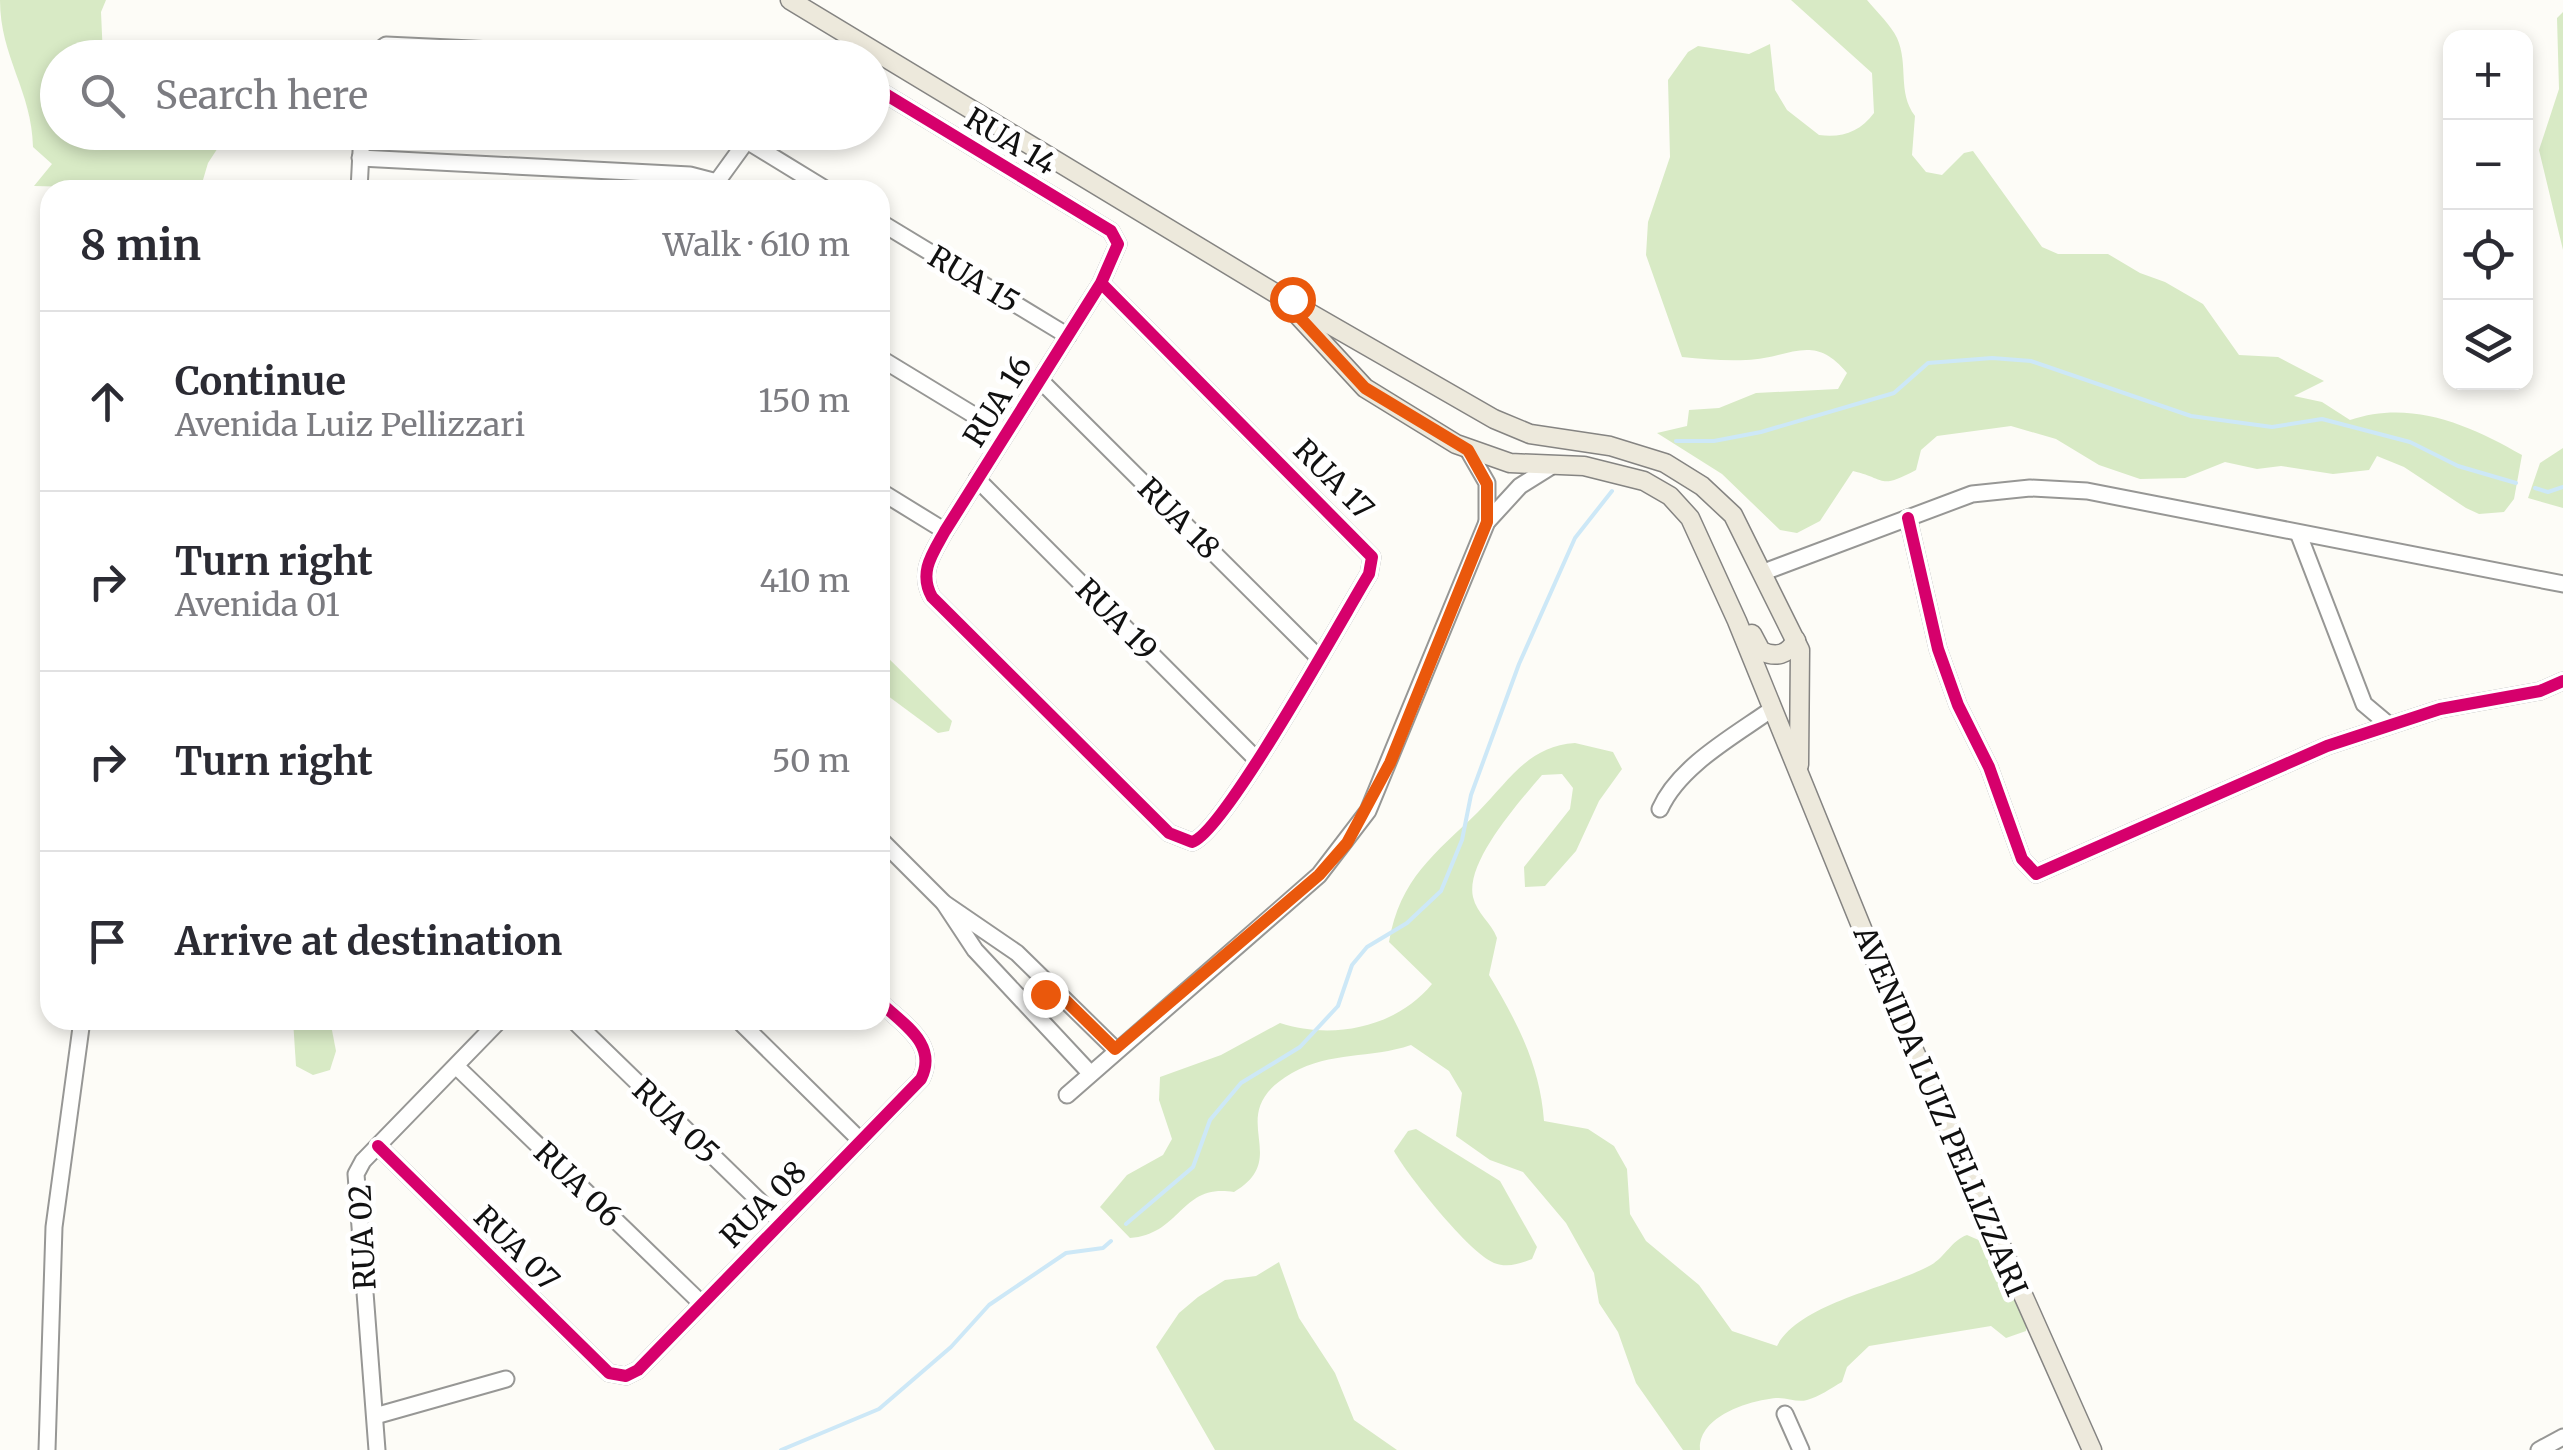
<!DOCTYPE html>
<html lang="en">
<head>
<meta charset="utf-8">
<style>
	body { margin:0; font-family:Merriweather,serif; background:#f2f2f3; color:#2b2b33 }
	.controls { position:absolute; right:30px; top:30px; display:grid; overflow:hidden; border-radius:20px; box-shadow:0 5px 15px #0003 }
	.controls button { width:90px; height:90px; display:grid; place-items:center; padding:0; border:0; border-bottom:2px solid #e1e1e2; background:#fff; color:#2b2b33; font:50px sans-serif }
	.stop { position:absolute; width:30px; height:30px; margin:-22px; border:8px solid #ea580c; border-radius:50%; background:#fff }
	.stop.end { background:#ea580c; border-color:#fff; box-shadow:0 2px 10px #0008 }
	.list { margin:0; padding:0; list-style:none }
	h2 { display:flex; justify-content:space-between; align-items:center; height:130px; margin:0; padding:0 40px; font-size:42px }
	h2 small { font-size:32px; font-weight:400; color:#7c7c81 }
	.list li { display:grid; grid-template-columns:65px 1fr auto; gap:30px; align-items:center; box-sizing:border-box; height:180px; padding:0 40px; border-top:2px solid #e1e1e2 }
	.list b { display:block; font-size:38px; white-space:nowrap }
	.list p { margin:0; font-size:32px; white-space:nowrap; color:#7c7c81 }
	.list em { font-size:32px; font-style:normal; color:#7c7c81 }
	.icon { flex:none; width:55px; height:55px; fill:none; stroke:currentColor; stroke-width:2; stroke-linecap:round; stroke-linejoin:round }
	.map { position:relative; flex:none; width:2563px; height:1450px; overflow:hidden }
	.search { position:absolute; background:#fff; box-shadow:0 5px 15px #0003; left:40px; top:40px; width:850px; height:110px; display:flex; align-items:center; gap:25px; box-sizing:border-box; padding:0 35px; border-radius:55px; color:#7c7c81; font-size:38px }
	.panel { position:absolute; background:#fff; box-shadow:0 5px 15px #0003; left:40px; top:180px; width:850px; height:850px; border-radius:30px }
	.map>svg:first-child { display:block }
	.forest { fill:#d8eac5 }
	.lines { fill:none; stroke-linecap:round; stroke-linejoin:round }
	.stream { stroke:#cde8f7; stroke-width:4 }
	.minor-casing { stroke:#979795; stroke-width:19 }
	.major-casing { stroke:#858482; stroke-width:21 }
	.minor { stroke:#fffffe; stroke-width:15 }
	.major { stroke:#ede9dc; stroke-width:18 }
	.cycleway-casing { stroke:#fff; stroke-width:19 }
	.cycleway { stroke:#d6006c; stroke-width:12 }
	.route { stroke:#ea580c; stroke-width:12 }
	.labels { text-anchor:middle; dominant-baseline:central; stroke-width:10; stroke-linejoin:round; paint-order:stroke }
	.street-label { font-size:30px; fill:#111; stroke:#fff }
</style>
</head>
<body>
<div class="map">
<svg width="2563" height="1450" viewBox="0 0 2563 1450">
	<rect width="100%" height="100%" fill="#fdfcf7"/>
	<g class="forest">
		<path d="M 0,0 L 106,0 L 101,12 L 103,57 L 58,58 L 58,132 L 222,133 L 225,137 L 208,163 L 200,190 L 34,186 L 52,164 L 33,147 C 32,91 0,57 0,0 Z"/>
		<path d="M 1791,0 L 1867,0 C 1876,11 1891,25 1897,38 C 1909,65 1897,92 1915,116 L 1912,155 L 1926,172 L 1942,175 L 1964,153 L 1973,151 L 2042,247 L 2058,254 L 2108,254 L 2140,273 L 2165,282 L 2203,304 L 2239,355 L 2278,357 L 2324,381 L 2294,396 L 2322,402 L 2350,420 C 2411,399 2470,425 2522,455 L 2514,499 L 2504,512 L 2479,514 L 2466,508 L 2404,467 L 2377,456 L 2369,470 L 2333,474 L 2281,466 L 2257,469 L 2225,462 L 2185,478 L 2140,479 L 2099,465 L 2056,439 L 2011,426 L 1937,436 L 1921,450 L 1916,470 C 1878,490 1887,479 1853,471 L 1820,521 L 1797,533 L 1780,530 L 1722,474 L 1657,433 L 1687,426 L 1689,410 L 1719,408 L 1756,393 L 1838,389 L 1847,373 C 1813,331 1789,359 1746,360 C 1724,361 1703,359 1682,357 L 1646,255 L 1648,222 L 1670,157 L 1668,80 L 1688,52 L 1698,46 L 1749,54 L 1770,44 L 1775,90 L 1787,110 L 1819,135 C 1842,138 1860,132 1874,113 L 1872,73 Z"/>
		<path d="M 2563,12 L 2563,250 L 2539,150 L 2559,89 L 2557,18 Z"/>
		<path d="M 2563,448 L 2563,508 L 2528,498 L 2540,463 Z"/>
		<path d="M 880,650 L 952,721 L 949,731 L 938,733 L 880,690 Z"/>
		<path d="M 1575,743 L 1613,752 L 1622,769 L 1599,801 L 1576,851 L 1545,886 L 1525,887 L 1524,867 L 1570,809 L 1573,788 L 1562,774 L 1542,775 C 1520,801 1465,862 1473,897 C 1477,914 1491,922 1497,938 L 1489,975 C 1517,1022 1540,1065 1544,1121 L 1588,1129 L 1614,1146 L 1627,1169 L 1630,1214 L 1646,1241 L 1699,1285 L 1732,1331 L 1777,1346 C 1799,1303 1890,1288 1931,1265 C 1945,1257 1952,1240 1967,1235 L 1997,1248 L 2027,1313 L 2026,1331 L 2006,1338 L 1991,1326 L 1869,1346 L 1847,1367 L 1842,1382 C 1831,1388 1819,1397 1807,1400 C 1797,1403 1787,1397 1776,1398 C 1747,1401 1698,1417 1700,1450 L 1683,1450 L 1636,1383 L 1618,1332 L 1599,1303 L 1594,1273 L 1566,1223 L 1523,1172 L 1490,1160 L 1456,1136 L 1462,1093 L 1449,1071 L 1411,1045 C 1370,1059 1331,1051 1292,1073 C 1219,1115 1295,1156 1234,1192 C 1180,1183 1182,1234 1130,1238 L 1100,1207 L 1127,1175 L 1163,1155 L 1172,1139 L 1159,1100 L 1160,1077 L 1221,1055 L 1280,1023 C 1332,1040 1396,1028 1432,984 L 1389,942 C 1400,878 1435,854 1478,812 C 1509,781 1528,746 1575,743 Z"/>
		<path d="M 293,1020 L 330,1020 L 336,1051 L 330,1070 L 313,1075 L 296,1066 Z"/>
		<path d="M 1416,1129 L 1500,1181 L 1537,1247 L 1532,1259 C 1520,1264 1507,1268 1494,1263 C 1469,1253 1407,1175 1394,1151 L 1408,1131 Z"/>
		<path d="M 1279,1262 L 1299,1318 L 1335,1373 L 1354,1420 L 1397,1450 L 1215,1450 L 1156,1347 L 1179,1313 L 1198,1297 L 1225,1280 L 1256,1276 Z"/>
	</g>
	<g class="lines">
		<g class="stream">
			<path d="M 1676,441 L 1714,441 L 1761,432 L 1894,393 L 1928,363 L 1992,358 L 2031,361 L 2191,416 L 2272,427 L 2322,419 L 2410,442 L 2458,466 L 2516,483"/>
			<path d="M 2535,488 L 2548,492 L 2563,487"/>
			<path d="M 1126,1224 L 1193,1167 L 1210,1120 L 1241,1083 L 1300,1047 L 1338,1006 L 1352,965 L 1367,947 L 1407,923 L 1441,891 L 1462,840 L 1471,795 L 1519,664 L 1575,538 L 1612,491"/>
			<path d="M 781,1450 L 879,1409 L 951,1347 L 989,1305 L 1066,1253 L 1103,1248 L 1111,1241"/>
		</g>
		<g class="minor-casing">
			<g id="minor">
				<path d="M 369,58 L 386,45 L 669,58"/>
				<path d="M 872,86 L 1111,231 L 1118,244 L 1101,283 L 945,531 C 933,553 918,572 932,597 L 1169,833 L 1192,842 C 1224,833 1344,615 1369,574 L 1372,557 L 1101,283"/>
				<path d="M 747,141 L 827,190"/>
				<path d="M 360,158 L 690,175 L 717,182"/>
				<path d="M 359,190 L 362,132"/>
				<path d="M 711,190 L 753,132"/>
				<path d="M 880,222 L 1068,336"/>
				<path d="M 880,358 L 1005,434"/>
				<path d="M 1040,380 L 1318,657"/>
				<path d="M 1468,450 L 1487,483 L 1487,522"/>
				<path d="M 977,479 L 1257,760"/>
				<path d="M 880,491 L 945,531"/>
				<path d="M 1908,518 L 1938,649 L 1958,705 L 1989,767 L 2022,859 L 2036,874 L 2327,746 L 2440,709 L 2540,691 L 2563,681"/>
				<path d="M 2299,535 L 2364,704 L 2389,725"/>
				<path d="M 1764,572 L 1972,494 L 2030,488 L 2087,491 L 2563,584"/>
				<path d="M 1660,809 C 1679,766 1734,736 1772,709"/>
				<path d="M 880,839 L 944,903 L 1017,953 L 1115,1049"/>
				<path d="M 944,903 L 975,950 L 1090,1073"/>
				<path d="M 573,1020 L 780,1221"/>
				<path d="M 738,1020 L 861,1141"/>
				<path d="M 457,1067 L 700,1302"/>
				<path d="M 1067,1095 L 1319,875 L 1368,811 L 1487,522 L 1520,486 L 1552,466"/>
				<path d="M 378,1146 L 609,1373 L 626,1376 L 638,1370 L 921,1079 C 938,1044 904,1025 880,1002"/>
				<path d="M 1785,1414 L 1801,1450"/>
				<path d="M 375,1416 L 506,1379"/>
				<path d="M 47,1450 L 54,1227 L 82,1020"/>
				<path d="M 377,1450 L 356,1174 L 363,1161 L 500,1020"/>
				<path d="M 2539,1450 L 2563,1437"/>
			</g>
		</g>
		<g class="major-casing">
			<g id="major">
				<path d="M 790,0 L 1280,296 L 1494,419 L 1530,434 L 1610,446 L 1665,463 L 1702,486 L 1733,515 L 1800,650 L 1799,765"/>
				<path d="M 1280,296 L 1365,388 L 1456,444 L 1510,463 L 1584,466 L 1644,481 L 1670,496 L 1690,518 L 1737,621 L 1885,985 L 2092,1450"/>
				<path d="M 1752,634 L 1761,651 C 1776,658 1788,655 1796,640"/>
			</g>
		</g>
		<use href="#minor" class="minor"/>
		<use href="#major" class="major"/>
		<g class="cycleway-casing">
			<g id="cycleway">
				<path d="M 872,86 L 1111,231 L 1118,244 L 1101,283 L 945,531 C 933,553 918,572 932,597 L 1169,833 L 1192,842 C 1224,833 1344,615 1369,574 L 1372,557 L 1101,283"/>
				<path d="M 1908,518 L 1938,649 L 1958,705 L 1989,767 L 2022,859 L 2036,874 L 2327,746 L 2440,709 L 2540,691 L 2563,681"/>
				<path d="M 378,1146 L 609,1373 L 626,1376 L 638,1370 L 921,1079 C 938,1044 904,1025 880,1002"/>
			</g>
		</g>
		<use href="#cycleway" class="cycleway"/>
	</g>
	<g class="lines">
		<path class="route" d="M 1045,994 L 1055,990 L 1115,1049 L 1319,875 L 1347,843 L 1390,763 L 1487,522 L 1487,484 L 1468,450 L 1365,388 L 1280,296 L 1292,299"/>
	</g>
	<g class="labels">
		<g class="street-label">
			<text transform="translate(1011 141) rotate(31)">RUA 14</text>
			<text transform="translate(974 279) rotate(31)">RUA 15</text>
			<text transform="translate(997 401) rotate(-58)">RUA 16</text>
			<text transform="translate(1334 479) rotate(45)">RUA 17</text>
			<text transform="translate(1179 518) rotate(45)">RUA 18</text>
			<text transform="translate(1117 619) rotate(45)">RUA 19</text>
			<text transform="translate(1941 1111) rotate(67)">AVENIDA LUIZ PELLIZZARI</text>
			<text transform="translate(676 1121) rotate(44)">RUA 05</text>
			<text transform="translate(578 1184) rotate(44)">RUA 06</text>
			<text transform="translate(763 1204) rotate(-45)">RUA 08</text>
			<text transform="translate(362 1237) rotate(-93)">RUA 02</text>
			<text transform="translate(517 1248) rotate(45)">RUA 07</text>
		</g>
	</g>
</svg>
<div class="controls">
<button>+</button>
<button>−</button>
<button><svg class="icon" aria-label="locate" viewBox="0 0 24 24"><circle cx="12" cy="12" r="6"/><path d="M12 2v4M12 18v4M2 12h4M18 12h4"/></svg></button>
<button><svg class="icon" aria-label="layers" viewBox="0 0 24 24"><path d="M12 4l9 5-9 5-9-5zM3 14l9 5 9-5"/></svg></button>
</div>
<div class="stop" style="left:1292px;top:299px"></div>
<div class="stop end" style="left:1045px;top:994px"></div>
<div class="search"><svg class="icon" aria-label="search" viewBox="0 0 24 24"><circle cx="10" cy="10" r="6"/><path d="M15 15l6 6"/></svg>Search here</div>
<section class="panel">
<h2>8 min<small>Walk · 610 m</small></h2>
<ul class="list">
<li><svg class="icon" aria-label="ahead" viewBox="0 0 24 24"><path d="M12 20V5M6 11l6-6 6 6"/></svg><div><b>Continue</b><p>Avenida Luiz Pellizzari</p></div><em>150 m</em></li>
<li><svg class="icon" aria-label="right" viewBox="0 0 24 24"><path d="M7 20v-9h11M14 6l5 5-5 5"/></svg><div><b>Turn right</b><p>Avenida 01</p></div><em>410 m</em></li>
<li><svg class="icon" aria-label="right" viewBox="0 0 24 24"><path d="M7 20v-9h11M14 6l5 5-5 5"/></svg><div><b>Turn right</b></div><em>50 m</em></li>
<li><svg class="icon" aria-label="arrive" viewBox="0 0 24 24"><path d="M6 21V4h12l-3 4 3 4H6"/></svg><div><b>Arrive at destination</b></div></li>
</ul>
</section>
</div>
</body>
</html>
